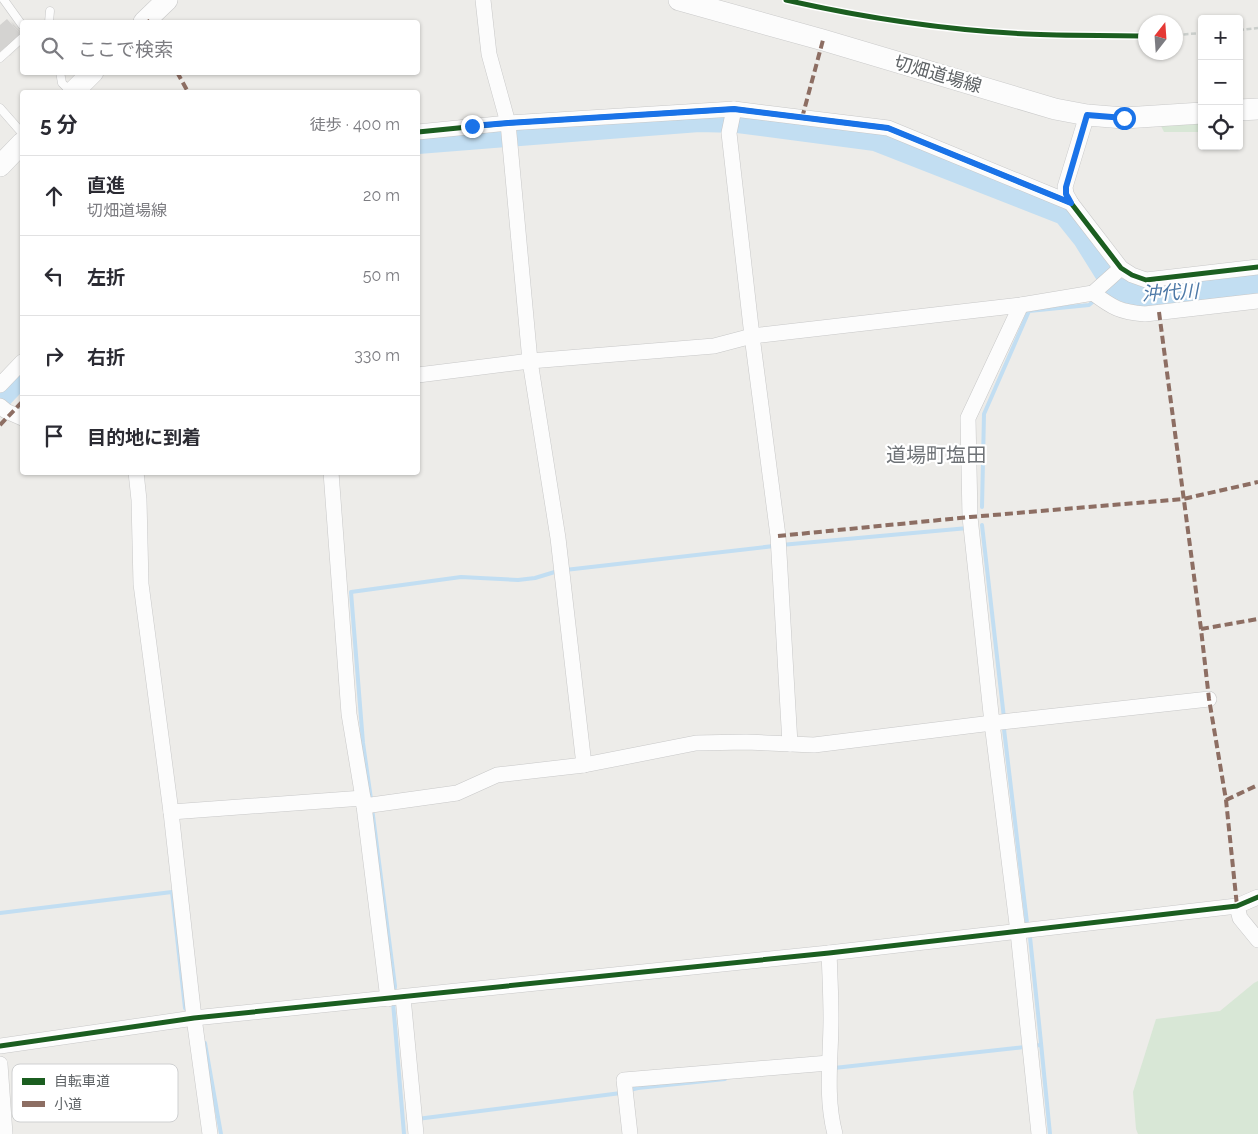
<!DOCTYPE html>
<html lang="ja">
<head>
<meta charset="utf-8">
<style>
	body { margin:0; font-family:Raleway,"Noto Sans JP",sans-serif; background:#f2f2f3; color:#2b2b33 }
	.controls { position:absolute; right:15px; top:15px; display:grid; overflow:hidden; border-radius:5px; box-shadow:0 1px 4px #0004 }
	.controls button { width:45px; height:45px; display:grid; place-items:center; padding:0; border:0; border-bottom:1px solid #e1e1e2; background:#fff; color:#2b2b33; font:25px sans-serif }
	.compass { position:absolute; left:1138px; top:15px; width:45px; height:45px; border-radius:50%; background:#fff; box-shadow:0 1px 4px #0004; rotate:17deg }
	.stop { position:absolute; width:15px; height:15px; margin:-11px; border:4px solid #1a73e8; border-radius:50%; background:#fff }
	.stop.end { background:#1a73e8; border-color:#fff; box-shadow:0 1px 5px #0008 }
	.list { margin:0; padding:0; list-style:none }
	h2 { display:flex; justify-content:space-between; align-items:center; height:65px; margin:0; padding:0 20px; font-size:21px }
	h2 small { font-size:16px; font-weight:400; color:#7c7c81 }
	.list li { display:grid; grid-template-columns:32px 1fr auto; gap:15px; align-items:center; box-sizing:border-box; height:80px; padding:0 20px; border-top:1px solid #e1e1e2 }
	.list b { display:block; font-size:19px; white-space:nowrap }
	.list p { margin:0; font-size:16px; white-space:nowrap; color:#7c7c81 }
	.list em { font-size:16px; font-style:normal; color:#7c7c81 }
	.icon { flex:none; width:28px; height:28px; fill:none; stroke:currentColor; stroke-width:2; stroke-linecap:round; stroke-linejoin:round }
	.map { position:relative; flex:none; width:1258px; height:1134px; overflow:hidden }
	.search { position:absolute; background:#fff; box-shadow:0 1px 4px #0004; left:20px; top:20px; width:400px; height:55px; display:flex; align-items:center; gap:12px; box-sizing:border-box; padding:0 18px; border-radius:5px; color:#7c7c81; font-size:19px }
	.panel { position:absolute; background:#fff; box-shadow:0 1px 4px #0004; left:20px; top:90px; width:400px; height:385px; border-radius:5px }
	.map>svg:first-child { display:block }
	.green { fill:#d8e7d6 }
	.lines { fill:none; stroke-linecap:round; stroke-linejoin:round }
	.stream { stroke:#c2def2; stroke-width:4 }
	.river { stroke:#c2def2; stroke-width:22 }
	.building { fill:#d4d3d1; filter:url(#shadow) }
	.service-casing { stroke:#c8c8c8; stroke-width:9 }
	.minor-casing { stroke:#c8c8c8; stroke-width:16 }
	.secondary-casing { stroke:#cacaca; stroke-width:22 }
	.path { stroke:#cacecb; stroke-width:2.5; stroke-dasharray:5 2.5; stroke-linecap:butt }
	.service { stroke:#fcfcfc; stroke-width:8 }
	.minor { stroke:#fcfcfc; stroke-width:15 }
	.secondary { stroke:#fcfcfc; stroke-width:21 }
	.quiet { stroke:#8d6e63; stroke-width:4; stroke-dasharray:8 4; stroke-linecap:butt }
	.cycleway-casing { stroke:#fff; stroke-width:8 }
	.cycleway { stroke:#1b5e20; stroke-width:5 }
	.route { stroke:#1a73e8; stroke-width:6 }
	.labels { text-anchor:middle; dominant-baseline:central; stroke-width:4.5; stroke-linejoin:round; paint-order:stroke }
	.street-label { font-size:18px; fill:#5e6265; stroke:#fff }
	.water-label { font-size:19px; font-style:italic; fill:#4d79a7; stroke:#fff }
	.quarter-label { font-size:20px; fill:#6f7377; stroke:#fff }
	.key { fill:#fff; stroke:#cfd0d1; stroke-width:1 }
	.key-label { font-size:14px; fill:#5e6265 }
</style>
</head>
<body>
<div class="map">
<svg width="1258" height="1134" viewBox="0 0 1258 1134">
	<defs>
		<filter id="shadow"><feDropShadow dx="4" dy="4" stdDeviation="2.5" flood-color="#0004"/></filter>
	</defs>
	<rect width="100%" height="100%" fill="#edece9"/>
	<g class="green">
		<path d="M 1202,120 L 1202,132 L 1164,132 L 1160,124 Z"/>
		<path d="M 1258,981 L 1258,1134 L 1138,1134 L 1136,1129 L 1133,1092 L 1156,1019 L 1220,1011 L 1254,983 Z"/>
	</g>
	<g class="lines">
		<g class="stream">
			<path d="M 1103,295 L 1114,287"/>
			<path d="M 982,507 L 984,414 L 1029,311 L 1089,305 L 1095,300"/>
			<path d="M 982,525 L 1004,718"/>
			<path d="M 781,545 L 968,528"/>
			<path d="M 565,570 L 774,546"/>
			<path d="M 1004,729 L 1027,923"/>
			<path d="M 371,799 L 363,743 L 351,592 L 461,577 L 518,580 L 535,578 L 558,571"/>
			<path d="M 372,808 L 395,986 L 394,995"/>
			<path d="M 0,913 L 172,892 L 185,1008 L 188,1011"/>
			<path d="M 1030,937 L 1039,1023 L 1050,1134"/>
			<path d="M 393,1002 L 404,1134"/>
			<path d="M 205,1043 L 221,1134"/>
			<path d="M 1032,1046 L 1041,1045"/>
			<path d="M 834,1068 L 1025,1047"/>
			<path d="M 630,1090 L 638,1088 L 725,1079"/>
			<path d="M 417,1119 L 621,1093"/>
		</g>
		<g class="river">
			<path d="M 418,143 L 699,121 L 738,122 L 875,140 L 1064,214 L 1084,239 L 1114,287 L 1140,297 L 1258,284"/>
			<path d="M 0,399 L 22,376"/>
		</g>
	</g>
	<path class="building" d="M 7,19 L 20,34 L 0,52 L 0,25 Z"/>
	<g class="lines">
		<g class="service-casing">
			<g id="service">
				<path d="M 4,0 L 22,25"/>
				<path d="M 49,22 L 50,11"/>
				<path d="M 0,58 L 22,38"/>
				<path d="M 60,72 L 62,83 L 71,92"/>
				<path d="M 0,108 L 22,133"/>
			</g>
		</g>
		<g class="minor-casing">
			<g id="minor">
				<path d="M 483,0 L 489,54 L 508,123 L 530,361 L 558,538 L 584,765"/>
				<path d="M 734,109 L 729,133 L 752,336 L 778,536 L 790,744"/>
				<path d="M 418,132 L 508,123 L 734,109 L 888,128 L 1071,203 L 1121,268 L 1132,275 L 1146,280 L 1258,267"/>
				<path d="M 1071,203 L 1066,194 L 1065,187 L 1087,115"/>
				<path d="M 1093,293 C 1113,308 1120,312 1145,314 L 1258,301"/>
				<path d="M 1021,305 L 968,418 L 970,517 L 992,723 L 1018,932 L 1039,1134"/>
				<path d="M 418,375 L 530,361 L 714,346 L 752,336 L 1021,305 L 1093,293 L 1121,268"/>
				<path d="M 0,385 L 22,362"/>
				<path d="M 0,406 L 6,411 L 22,418"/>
				<path d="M 136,472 L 139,500 L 141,584 L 171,812 L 194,1018 L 210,1134"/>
				<path d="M 331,472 L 349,714 L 363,798 L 388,999"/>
				<path d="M 364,806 L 457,793 L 497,775 L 584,765 L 696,743 L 746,742 L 814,745 L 992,723 L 1209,699"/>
				<path d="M 171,812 L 363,798"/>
				<path d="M 1237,906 L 1240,918 L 1258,940"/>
				<path d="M 829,953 C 830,975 831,997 831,1019 C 831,1057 825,1096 835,1134"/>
				<path d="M 403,997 L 416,1134"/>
				<path d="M 0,1046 L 194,1018 L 829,953 L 1237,906 L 1258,897"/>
				<path d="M 0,1064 L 5,1134"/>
				<path d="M 630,1134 L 624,1080 L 829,1063"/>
			</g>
		</g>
		<g class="secondary-casing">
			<g id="secondary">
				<path d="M 679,0 L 823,40 L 1055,109 L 1087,115 L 1124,118 L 1202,113"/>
				<path d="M 144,22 L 167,0"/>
				<path d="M 73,92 L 93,72"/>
				<path d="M 1239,110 L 1258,109"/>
				<path d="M 0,166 L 22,143"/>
			</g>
		</g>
		<g class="path">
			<path d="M 786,0 C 865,18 946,30 1027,34 C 1067,36 1106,35 1146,36"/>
			<path d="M 1239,30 L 1258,28"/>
			<path d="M 1176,35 L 1202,33"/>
		</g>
		<use href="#service" class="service"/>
		<use href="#minor" class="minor"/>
		<use href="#secondary" class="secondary"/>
		<g class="quiet">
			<path d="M 147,20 L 148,22"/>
			<path d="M 177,72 L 188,92"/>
			<path d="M 802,118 L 823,40"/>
			<path d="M 1159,312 L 1201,629 L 1209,699 L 1226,800 L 1237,906"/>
			<path d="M 0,425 L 22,402"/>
			<path d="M 778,536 L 970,517 L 1183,499 L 1258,482"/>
			<path d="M 1201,629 L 1258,619"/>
			<path d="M 1226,800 L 1258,785"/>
		</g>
		<g class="cycleway-casing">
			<g id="cycleway">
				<path d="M 786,0 C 865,18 946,30 1027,34 C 1067,36 1106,35 1146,36"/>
				<path d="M 418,132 L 508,123 L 734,109 L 888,128 L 1071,203 L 1121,268 L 1132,275 L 1146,280 L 1258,267"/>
				<path d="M 0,1046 L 194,1018 L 829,953 L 1237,906 L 1258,897"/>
			</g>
		</g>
		<use href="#cycleway" class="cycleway"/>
	</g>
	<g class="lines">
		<path class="route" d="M 472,126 L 508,123 L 734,109 L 888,128 L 1071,203 L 1066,194 L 1066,187 L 1087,115 L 1124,118"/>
	</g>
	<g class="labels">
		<g class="street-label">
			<text transform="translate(938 74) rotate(16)">切畑道場線</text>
		</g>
		<g class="water-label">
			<text transform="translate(1170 292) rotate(-3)">沖代川</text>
		</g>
		<g class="quarter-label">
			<text x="936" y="455">道場町塩田</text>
		</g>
	</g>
	<rect x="12" y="1064" width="166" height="58" rx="8" class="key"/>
	<rect x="22" y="1078" width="23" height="7" fill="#1b5e20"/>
	<rect x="22" y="1101" width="23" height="6" fill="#8d6e63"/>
	<g class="key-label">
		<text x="54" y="1086">自転車道</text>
		<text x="54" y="1109">小道</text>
	</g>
</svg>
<div class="controls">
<button>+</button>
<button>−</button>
<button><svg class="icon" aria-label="locate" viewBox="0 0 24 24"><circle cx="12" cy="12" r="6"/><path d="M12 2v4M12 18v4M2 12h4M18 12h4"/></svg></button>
</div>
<svg class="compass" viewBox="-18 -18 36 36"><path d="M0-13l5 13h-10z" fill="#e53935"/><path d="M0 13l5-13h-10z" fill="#7c7c81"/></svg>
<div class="stop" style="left:1124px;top:118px"></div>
<div class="stop end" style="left:472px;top:126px"></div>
<div class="search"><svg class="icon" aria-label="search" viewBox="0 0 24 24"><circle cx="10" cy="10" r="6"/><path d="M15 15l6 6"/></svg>ここで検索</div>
<section class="panel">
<h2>5 分<small>徒歩 · 400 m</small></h2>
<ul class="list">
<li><svg class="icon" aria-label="ahead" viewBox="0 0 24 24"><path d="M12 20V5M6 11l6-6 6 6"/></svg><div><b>直進</b><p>切畑道場線</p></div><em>20 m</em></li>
<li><svg class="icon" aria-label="left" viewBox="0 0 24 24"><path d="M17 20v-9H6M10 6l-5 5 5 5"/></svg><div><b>左折</b></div><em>50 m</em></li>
<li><svg class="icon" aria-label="right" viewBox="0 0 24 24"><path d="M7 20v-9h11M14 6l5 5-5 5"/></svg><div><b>右折</b></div><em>330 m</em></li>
<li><svg class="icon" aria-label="arrive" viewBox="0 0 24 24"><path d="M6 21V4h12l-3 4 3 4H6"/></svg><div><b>目的地に到着</b></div></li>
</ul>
</section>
</div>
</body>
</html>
